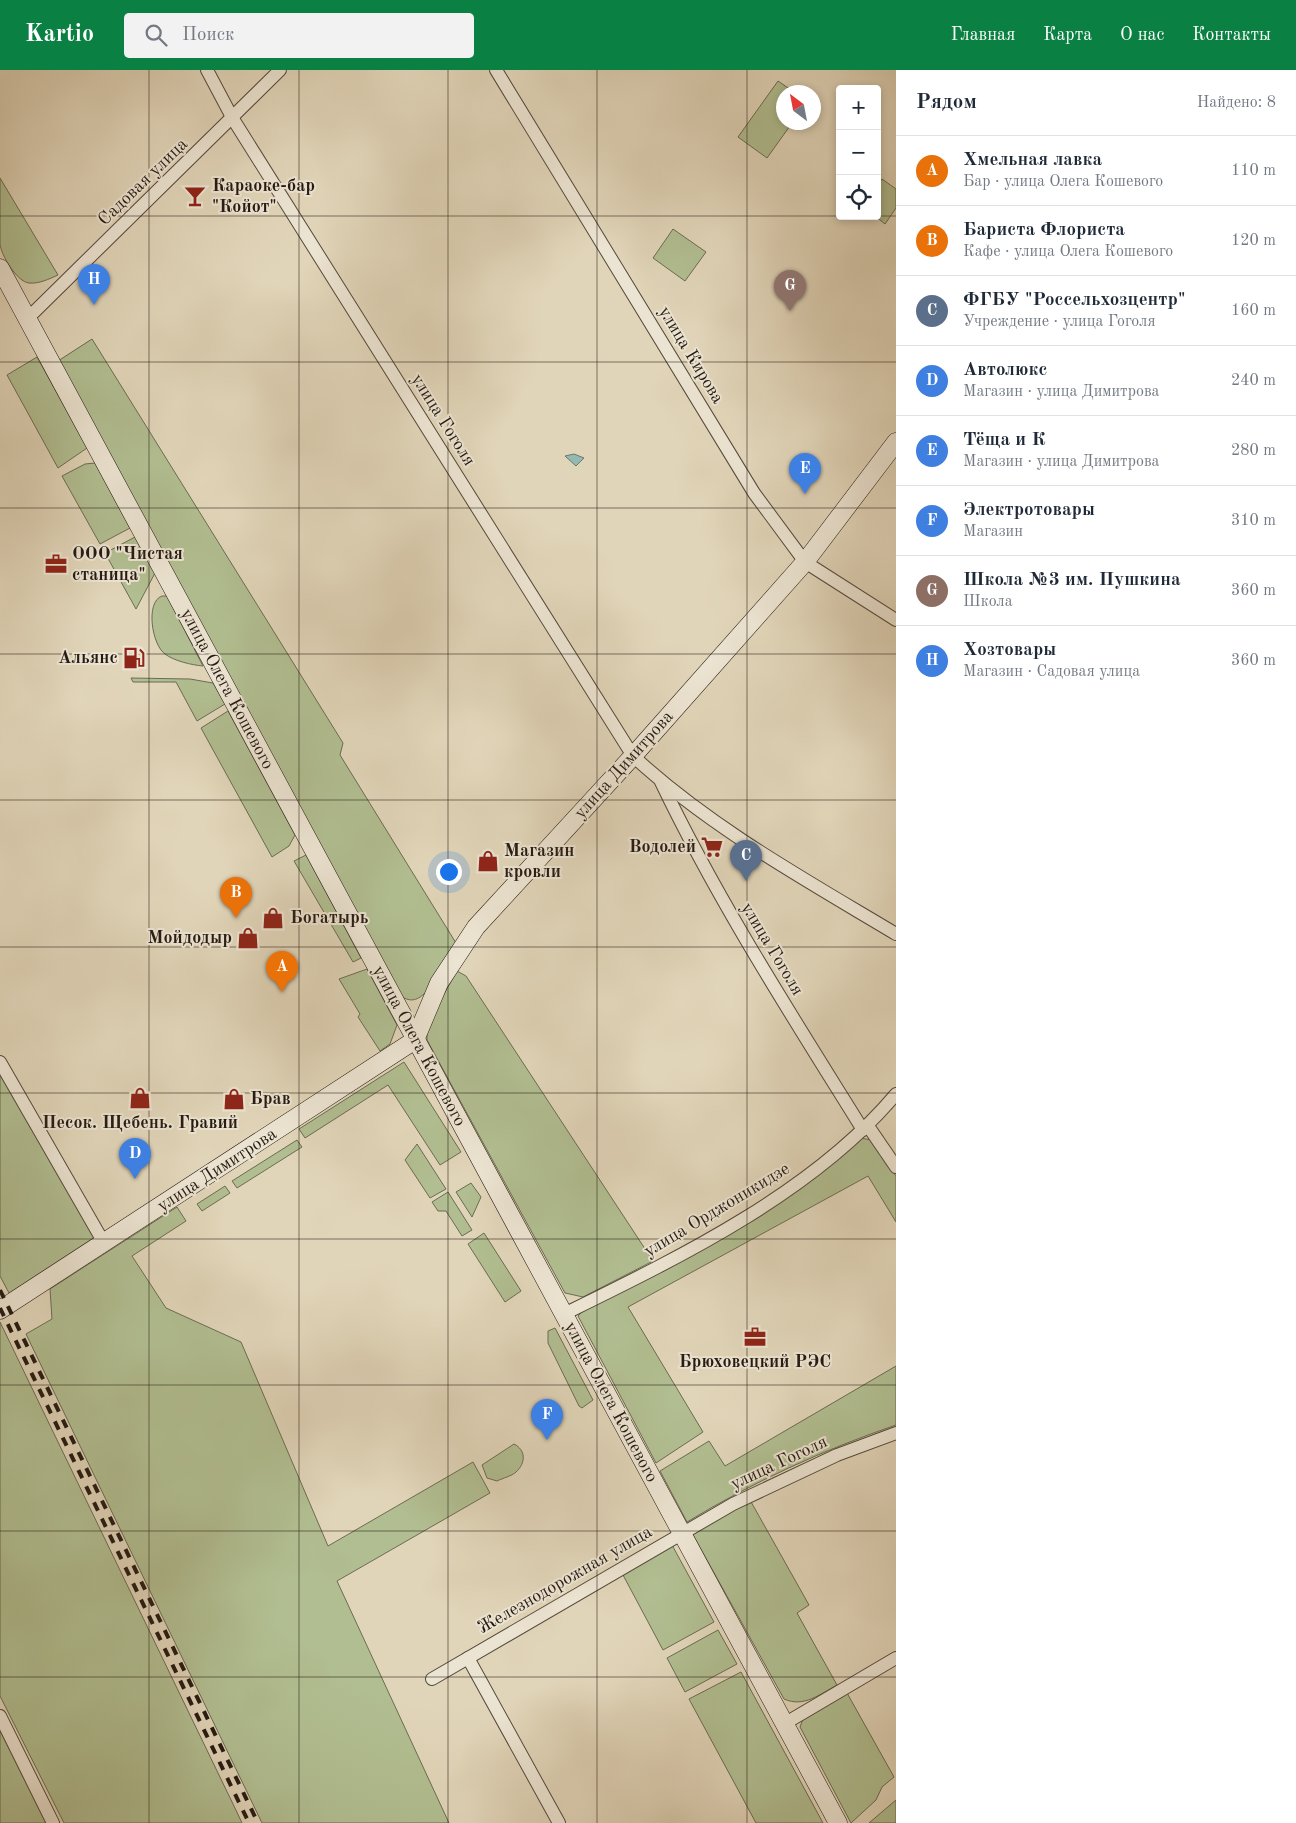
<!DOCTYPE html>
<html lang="ru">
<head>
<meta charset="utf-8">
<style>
	body { margin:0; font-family:"Old Standard TT",serif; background:#f2f2f3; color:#1f2937 }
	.controls { position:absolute; right:15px; top:15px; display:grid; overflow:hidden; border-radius:5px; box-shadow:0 2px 8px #0003 }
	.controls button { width:45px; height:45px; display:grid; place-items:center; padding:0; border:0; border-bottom:1px solid #e0e1e3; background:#fff; color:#1f2937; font:25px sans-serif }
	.compass { position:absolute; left:776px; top:15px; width:45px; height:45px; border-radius:50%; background:#fff; box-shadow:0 2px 8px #0003; rotate:328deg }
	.you { position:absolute; left:448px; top:801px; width:18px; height:18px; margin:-12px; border:4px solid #fff; border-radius:50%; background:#1a73e8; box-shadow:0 0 0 8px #1a73e833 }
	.badge { display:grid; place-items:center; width:32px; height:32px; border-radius:50%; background:#0b8043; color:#fff; font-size:16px; font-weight:700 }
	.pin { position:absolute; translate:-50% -41px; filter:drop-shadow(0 1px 2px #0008) }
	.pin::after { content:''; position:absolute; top:26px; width:18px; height:15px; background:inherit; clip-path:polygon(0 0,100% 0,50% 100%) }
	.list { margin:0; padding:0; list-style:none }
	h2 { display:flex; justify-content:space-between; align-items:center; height:65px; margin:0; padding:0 20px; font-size:21px }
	h2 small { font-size:16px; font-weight:400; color:#747a83 }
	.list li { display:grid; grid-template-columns:32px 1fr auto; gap:15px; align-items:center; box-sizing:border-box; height:70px; padding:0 20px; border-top:1px solid #e0e1e3 }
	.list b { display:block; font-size:19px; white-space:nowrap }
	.list p { margin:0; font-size:16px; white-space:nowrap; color:#747a83 }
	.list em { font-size:16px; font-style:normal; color:#747a83 }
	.icon { flex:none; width:28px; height:28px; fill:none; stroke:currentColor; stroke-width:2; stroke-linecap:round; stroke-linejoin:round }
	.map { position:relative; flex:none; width:896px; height:1753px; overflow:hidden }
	header { display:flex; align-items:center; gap:30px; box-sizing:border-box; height:70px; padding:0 25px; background:#0b8043; color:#fff }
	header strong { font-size:24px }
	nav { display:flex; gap:28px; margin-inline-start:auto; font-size:18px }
	.search { width:350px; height:45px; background:#f2f2f3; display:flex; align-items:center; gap:12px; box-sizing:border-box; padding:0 18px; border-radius:5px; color:#747a83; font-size:19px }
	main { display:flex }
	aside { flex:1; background:#fff }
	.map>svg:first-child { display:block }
	.green { fill:#b1be91; stroke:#6b6c52 }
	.water { fill:#94b9b0; stroke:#687971 }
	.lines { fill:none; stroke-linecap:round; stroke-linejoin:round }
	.street-casing { stroke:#54493c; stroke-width:14 }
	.secondary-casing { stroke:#251a12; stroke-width:19 }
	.street { stroke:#ece4d2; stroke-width:12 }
	.secondary { stroke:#ece4d2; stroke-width:18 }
	.rail { stroke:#251a12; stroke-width:4; stroke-dasharray:9 9; stroke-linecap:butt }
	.grid { fill:none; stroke:#251a12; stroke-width:1; stroke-opacity:0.55 }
	.labels { text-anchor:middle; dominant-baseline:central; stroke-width:4; stroke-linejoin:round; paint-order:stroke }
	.street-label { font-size:18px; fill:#251a12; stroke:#ece4d2 }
	.poi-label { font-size:18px; font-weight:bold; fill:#251a12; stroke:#ece4d2; text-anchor:start }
</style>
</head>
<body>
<header>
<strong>Kartio</strong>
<div class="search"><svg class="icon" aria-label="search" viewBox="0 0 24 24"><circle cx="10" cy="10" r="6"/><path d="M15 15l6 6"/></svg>Поиск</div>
<nav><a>Главная</a><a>Карта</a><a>О нас</a><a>Контакты</a></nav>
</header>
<main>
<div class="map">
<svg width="896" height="1753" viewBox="0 0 896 1753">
	<rect width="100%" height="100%" fill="#e1d5b9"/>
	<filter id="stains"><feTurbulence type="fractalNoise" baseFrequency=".004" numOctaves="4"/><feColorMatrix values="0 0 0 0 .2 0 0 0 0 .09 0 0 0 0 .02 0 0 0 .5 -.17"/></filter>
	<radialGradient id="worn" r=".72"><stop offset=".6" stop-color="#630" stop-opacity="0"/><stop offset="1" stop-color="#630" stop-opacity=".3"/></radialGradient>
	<g class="green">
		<path d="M 778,11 L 794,22 L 784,22 L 784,52 L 792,53 L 767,88 L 738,67 Z"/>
		<path d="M 0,108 L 58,205 C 49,209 39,214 29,213 C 17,212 1,185 0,174 C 0,153 0,130 0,108 Z"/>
		<path d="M 882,109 L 896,119 L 896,138 L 885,154 L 875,146 L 877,146 L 877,117 Z"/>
		<path d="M 673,159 L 706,182 L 685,211 L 653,188 Z"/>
		<path d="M 92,269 L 343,673 L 340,685 L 456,873 L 426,922 C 418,930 411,933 401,926 L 58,291 Z"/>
		<path d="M 37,287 L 87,378 L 58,398 L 7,305 Z"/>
		<path d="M 95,393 L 130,458 L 100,474 L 62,406 L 85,394 Z"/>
		<path d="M 135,467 L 155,503 L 136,539 L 105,483 Z"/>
		<path d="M 162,526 L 167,526 L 203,596 C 192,595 174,591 165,584 C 152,575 145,532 162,526 Z"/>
		<path d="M 131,608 L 190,609 L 213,613 L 225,634 L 197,651 L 176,612 L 133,612 Z"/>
		<path d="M 228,641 L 295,765 L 289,776 L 272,787 L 201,658 Z"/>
		<path d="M 306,785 L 361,888 L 353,892 L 294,791 Z"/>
		<path d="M 367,899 L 397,955 L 390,974 L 380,981 L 358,947 L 360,944 L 339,909 Z"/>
		<path d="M 457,901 L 466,906 L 653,1191 L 583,1227 L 565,1223 L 427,970 L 427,954 Z"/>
		<path d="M 404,992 L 461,1082 L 440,1095 L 388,1015 L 305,1068 L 299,1059 Z"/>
		<path d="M 0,1000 L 95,1167 L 9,1223 L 0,1206 Z"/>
		<path d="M 861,1068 L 871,1070 L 896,1106 L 896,1152 L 868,1106 L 628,1237 L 703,1362 L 656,1393 L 578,1246 L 583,1241 L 696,1183 Z"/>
		<path d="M 297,1070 L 302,1077 L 237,1118 L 232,1111 Z"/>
		<path d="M 417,1074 L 446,1119 L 430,1128 L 405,1090 Z"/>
		<path d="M 471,1113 L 481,1127 L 472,1147 L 456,1122 Z"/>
		<path d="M 225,1116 L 230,1123 L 202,1141 L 197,1134 Z"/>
		<path d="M 448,1122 L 472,1160 L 462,1166 L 446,1141 L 438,1141 L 432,1132 Z"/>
		<path d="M 177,1137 L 186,1151 L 132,1186 L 166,1238 L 241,1272 L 328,1476 L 473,1392 L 490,1423 L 337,1511 L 449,1753 L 262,1753 L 26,1264 L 52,1249 L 50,1219 Z"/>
		<path d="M 484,1163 L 521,1221 L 505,1232 L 468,1174 Z"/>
		<path d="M 0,1252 L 233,1734 L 242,1753 L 64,1753 L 0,1626 Z"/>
		<path d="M 555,1258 L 593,1330 L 582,1338 L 579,1336 L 548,1273 L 548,1261 Z"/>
		<path d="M 896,1296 L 896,1355 C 823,1380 753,1412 687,1452 L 660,1401 L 709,1371 L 725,1396 Z"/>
		<path d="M 514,1374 C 526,1380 526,1393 516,1402 C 512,1406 503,1408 497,1411 L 487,1408 L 482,1395 Z"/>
		<path d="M 750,1430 L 809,1535 L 797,1543 L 837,1615 C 820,1624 804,1638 784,1629 L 692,1463 Z"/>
		<path d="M 672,1475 L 714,1552 L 663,1580 L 623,1505 Z"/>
		<path d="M 718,1560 L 737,1594 L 685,1622 L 667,1588 Z"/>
		<path d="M 741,1602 L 823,1753 L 756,1753 L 689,1629 Z"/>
		<path d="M 847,1623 L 894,1707 L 882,1717 L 876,1730 L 851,1753 L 800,1657 L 803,1649 Z"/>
		<path d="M 0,1657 L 48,1753 L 0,1753 Z"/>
		<path d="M 896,1730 L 896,1753 L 869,1753 Z"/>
	</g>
	<path class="water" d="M 574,384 L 584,388 L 576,396 L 565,386 Z"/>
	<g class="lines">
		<g class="street-casing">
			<g id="street">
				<path d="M 207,0 L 233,49 L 633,686 C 711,758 806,810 896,864"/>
				<path d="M 496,0 L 754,423 L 805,492 L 896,550"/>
				<path d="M 28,248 L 280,0"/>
				<path d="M 661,712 C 719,833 792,946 863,1060"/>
				<path d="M 0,992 L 104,1173"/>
				<path d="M 868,1056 L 896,1097"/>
				<path d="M 564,1244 C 678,1188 813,1123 896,1024"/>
				<path d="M 468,1588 L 559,1753"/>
				<path d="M 432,1609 L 733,1434 L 837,1385 L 896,1363"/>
				<path d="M 0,1646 L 53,1753"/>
				<path d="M 784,1654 L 896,1588"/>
			</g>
		</g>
		<g class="secondary-casing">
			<g id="secondary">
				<path d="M 0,198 L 838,1753"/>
				<path d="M 0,1240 L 415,970 L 439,913 L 476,857 L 633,686 L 805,492 L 896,372"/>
			</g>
		</g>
		<use href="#street" class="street"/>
		<use href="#secondary" class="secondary"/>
		<g class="rail">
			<path d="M 0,1220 L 258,1753"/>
			<path d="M 0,1238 L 249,1753"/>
		</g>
	</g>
	<path class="grid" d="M 149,0 L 149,1753M 299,0 L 299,1753M 448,0 L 448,1753M 597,0 L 597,1753M 747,0 L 747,1753M 0,146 L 840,146M 877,146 L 896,146M 0,292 L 896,292M 0,438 L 896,438M 0,584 L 896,584M 0,730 L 896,730M 0,877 L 896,877M 0,1023 L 896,1023M 0,1169 L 896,1169M 0,1315 L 896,1315M 0,1461 L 896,1461M 0,1607 L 896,1607"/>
	<defs>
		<g id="bar-bare" transform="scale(1.725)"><path d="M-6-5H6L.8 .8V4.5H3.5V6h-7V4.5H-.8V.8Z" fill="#8f2418" stroke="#ece4d2" stroke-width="2.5" paint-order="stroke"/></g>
		<g id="office-bare" transform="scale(1.725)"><path d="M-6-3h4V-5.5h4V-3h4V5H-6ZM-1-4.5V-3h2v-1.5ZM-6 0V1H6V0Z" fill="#8f2418" stroke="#ece4d2" stroke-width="2.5" paint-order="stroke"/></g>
		<g id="fuel-bare" transform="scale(1.725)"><path d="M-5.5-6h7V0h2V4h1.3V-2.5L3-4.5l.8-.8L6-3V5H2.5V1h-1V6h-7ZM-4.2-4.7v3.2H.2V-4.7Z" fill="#8f2418" stroke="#ece4d2" stroke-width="2.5" paint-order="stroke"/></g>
		<g id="supermarket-bare" transform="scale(1.725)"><path d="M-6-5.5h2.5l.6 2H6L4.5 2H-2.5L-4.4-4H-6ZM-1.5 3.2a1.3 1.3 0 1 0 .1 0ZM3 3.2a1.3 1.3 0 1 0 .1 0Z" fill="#8f2418" stroke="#ece4d2" stroke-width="2.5" paint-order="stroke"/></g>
		<g id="shop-bare" transform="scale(1.725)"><path d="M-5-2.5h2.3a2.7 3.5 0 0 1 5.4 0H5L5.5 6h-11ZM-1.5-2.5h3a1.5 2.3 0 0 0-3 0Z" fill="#8f2418" stroke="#ece4d2" stroke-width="2.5" paint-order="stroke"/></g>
	</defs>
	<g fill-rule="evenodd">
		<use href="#bar-bare" x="195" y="126"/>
		<use href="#office-bare" x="56" y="494"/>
		<use href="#fuel-bare" x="134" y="588"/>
		<use href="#supermarket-bare" x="712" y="777"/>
		<use href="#shop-bare" x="488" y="791"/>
		<use href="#shop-bare" x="273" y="848"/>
		<use href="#shop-bare" x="248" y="868"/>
		<use href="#shop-bare" x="140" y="1028"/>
		<use href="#shop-bare" x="234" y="1029"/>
		<use href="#office-bare" x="755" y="1267"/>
	</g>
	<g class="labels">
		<g class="street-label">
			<text transform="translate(143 112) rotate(-44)">Садовая улица</text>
			<text transform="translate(691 285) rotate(59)">улица Кирова</text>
			<text transform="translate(443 350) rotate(58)">улица Гоголя</text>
			<text transform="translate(227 619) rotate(62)">улица Олега Кошевого</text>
			<text transform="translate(624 695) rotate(-48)">улица Димитрова</text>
			<text transform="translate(772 879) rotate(59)">улица Гоголя</text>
			<text transform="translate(419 976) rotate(62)">улица Олега Кошевого</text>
			<text transform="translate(217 1100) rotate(-33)">улица Димитрова</text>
			<text transform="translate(717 1140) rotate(-31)">улица Орджоникидзе</text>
			<text transform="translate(611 1332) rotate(62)">улица Олега Кошевого</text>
			<text transform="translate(779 1393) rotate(-25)">улица Гоголя</text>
			<text transform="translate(565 1510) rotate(-30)">Железнодорожная улица</text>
		</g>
		<g class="poi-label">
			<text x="212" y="116">Караоке-бар<tspan x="212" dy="21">"Койот"</tspan></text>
			<text x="72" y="484">ООО "Чистая<tspan x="72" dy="21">станица"</tspan></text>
			<text x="118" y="588" text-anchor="end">Альянс</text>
			<text x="696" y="777" text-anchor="end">Водолей</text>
			<text x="504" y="781">Магазин<tspan x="504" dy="21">кровли</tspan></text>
			<text x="290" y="848">Богатырь</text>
			<text x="232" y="868" text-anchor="end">Мойдодыр</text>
			<text x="250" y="1029">Брав</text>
			<text x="140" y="1053" text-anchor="middle">Песок. Щебень. Гравий</text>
			<text x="755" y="1292" text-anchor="middle">Брюховецкий РЭС</text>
		</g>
	</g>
	<rect width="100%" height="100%" filter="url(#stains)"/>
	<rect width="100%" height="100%" fill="url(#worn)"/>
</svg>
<div class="controls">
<button>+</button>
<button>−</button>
<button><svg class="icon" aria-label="locate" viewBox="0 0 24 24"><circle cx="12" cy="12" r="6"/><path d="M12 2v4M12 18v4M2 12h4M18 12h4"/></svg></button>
</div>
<svg class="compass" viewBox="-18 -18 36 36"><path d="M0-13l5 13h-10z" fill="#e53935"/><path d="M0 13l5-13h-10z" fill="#747a83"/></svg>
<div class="you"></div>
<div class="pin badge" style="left:282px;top:922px;background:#e8710a">A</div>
<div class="pin badge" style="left:236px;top:848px;background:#e8710a">B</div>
<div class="pin badge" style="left:746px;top:811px;background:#5c6f8a">C</div>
<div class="pin badge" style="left:135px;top:1109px;background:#3f7fe0">D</div>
<div class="pin badge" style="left:805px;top:424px;background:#3f7fe0">E</div>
<div class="pin badge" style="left:547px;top:1370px;background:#3f7fe0">F</div>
<div class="pin badge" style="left:790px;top:241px;background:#8d6e63">G</div>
<div class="pin badge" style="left:94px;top:235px;background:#3f7fe0">H</div>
</div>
<aside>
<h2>Рядом<small>Найдено: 8</small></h2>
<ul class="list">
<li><span class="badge" style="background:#e8710a">A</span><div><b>Хмельная лавка</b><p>Бар · улица Олега Кошевого</p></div><em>110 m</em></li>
<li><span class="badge" style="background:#e8710a">B</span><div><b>Бариста Флориста</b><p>Кафе · улица Олега Кошевого</p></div><em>120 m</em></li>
<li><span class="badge" style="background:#5c6f8a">C</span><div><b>ФГБУ &quot;Россельхозцентр&quot;</b><p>Учреждение · улица Гоголя</p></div><em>160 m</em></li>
<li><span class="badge" style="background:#3f7fe0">D</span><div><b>Автолюкс</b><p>Магазин · улица Димитрова</p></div><em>240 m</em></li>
<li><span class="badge" style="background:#3f7fe0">E</span><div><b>Тёща и К</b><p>Магазин · улица Димитрова</p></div><em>280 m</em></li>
<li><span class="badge" style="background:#3f7fe0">F</span><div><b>Электротовары</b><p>Магазин</p></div><em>310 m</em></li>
<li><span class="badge" style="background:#8d6e63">G</span><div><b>Школа №3 им. Пушкина</b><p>Школа</p></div><em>360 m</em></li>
<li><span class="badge" style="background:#3f7fe0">H</span><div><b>Хозтовары</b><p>Магазин · Садовая улица</p></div><em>360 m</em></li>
</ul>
</aside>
</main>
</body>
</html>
